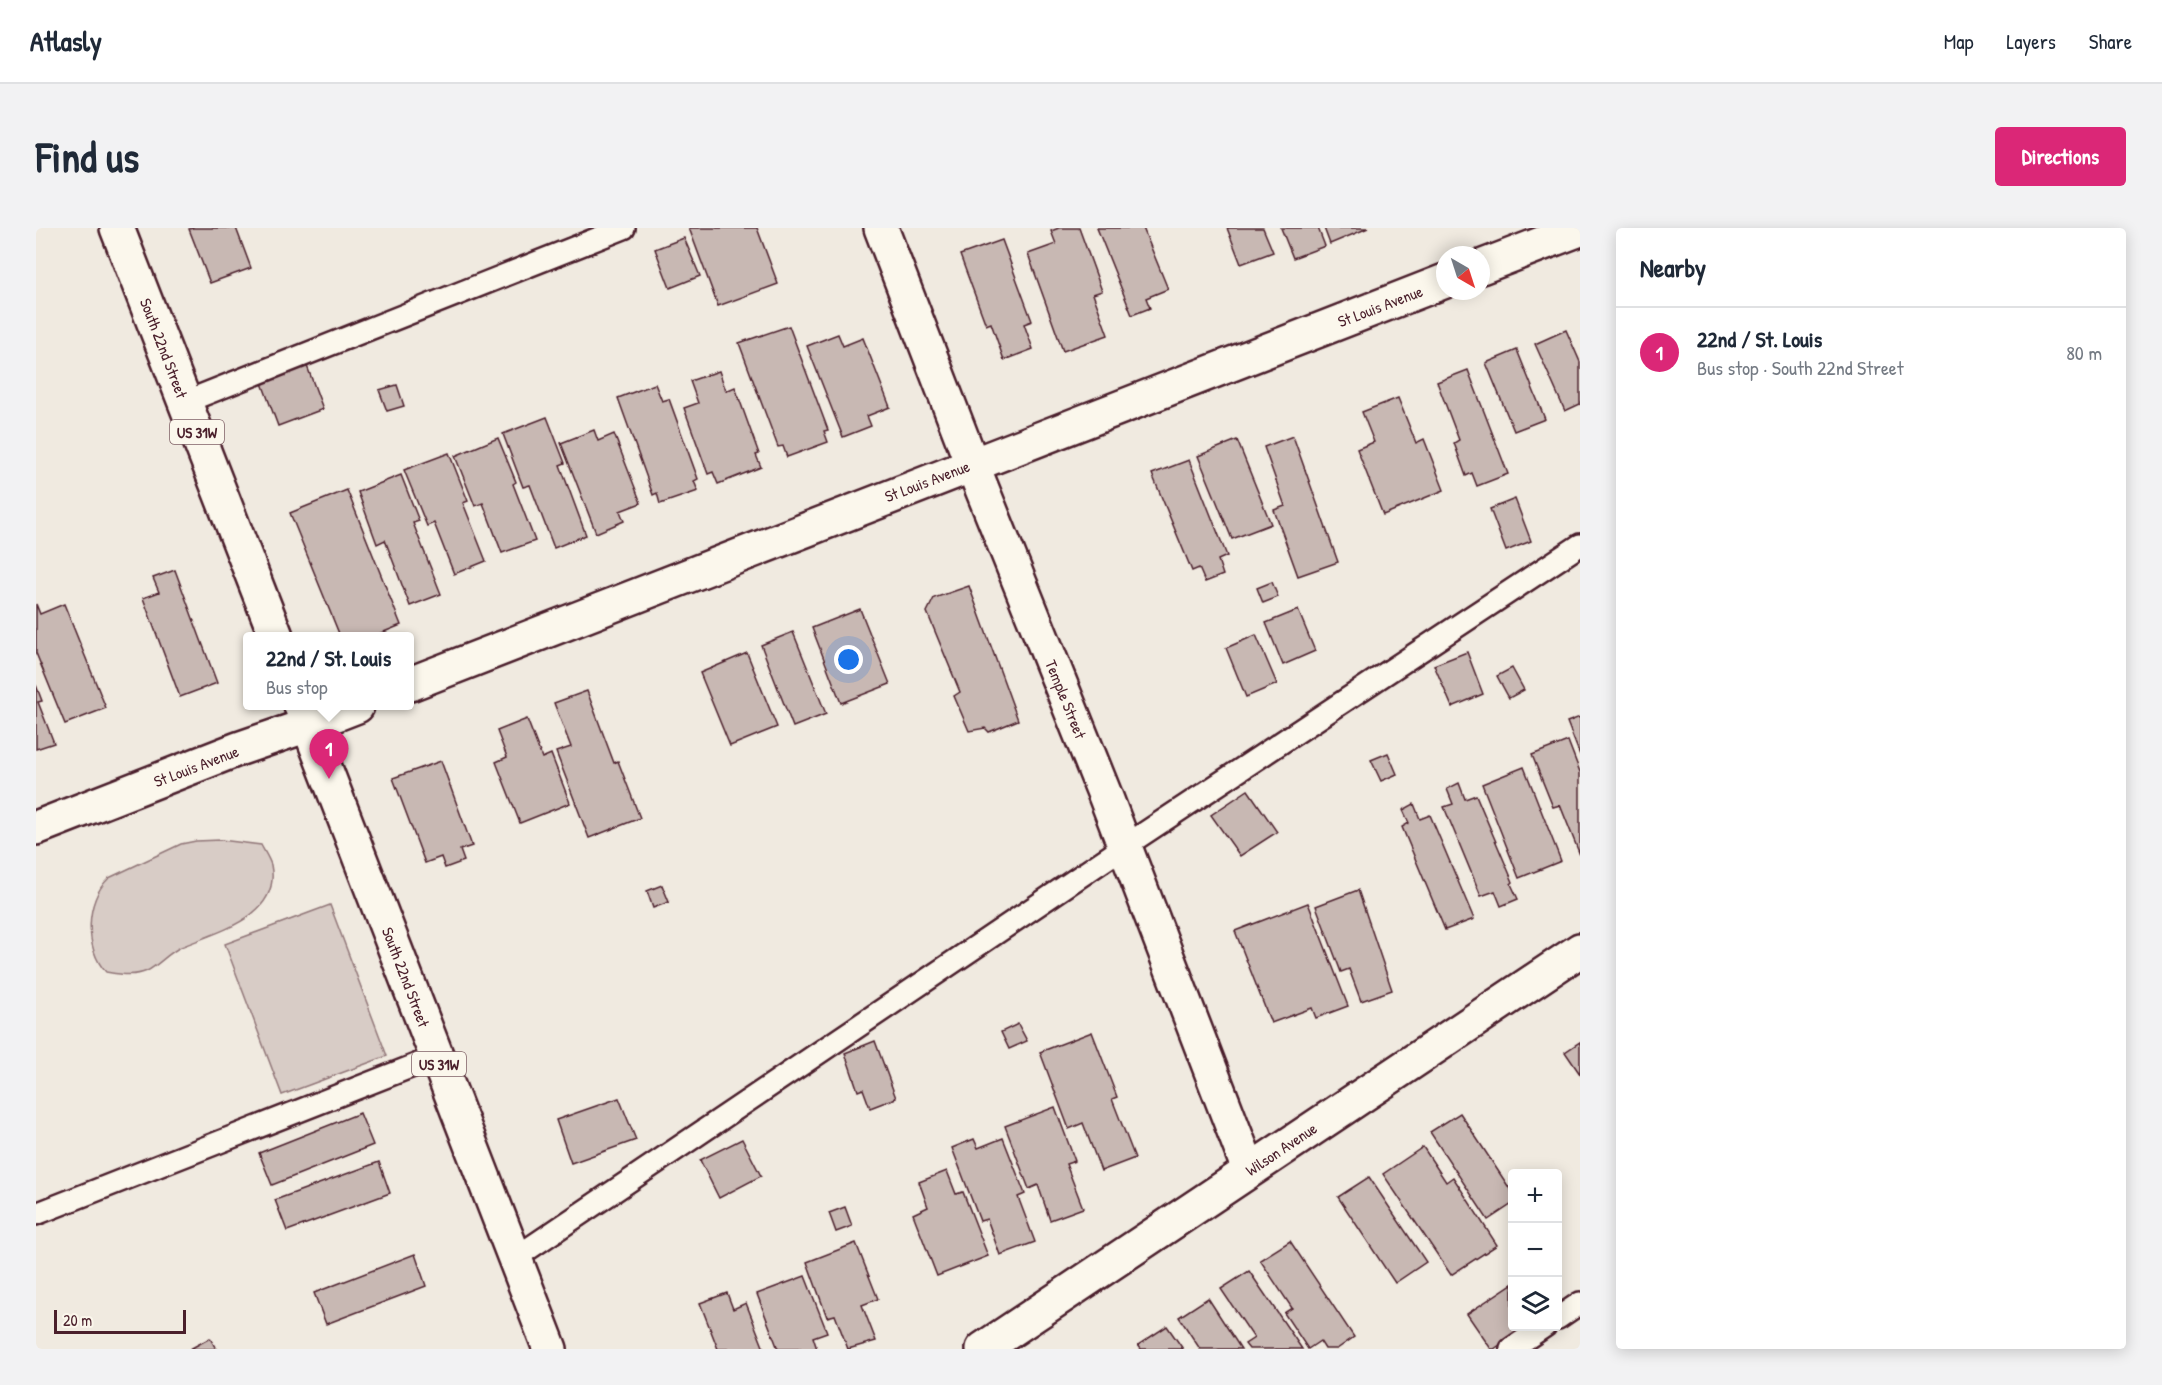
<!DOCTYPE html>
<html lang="en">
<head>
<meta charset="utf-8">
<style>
	body { margin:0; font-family:"Patrick Hand",sans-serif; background:#f2f2f3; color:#1f2937 }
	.controls { position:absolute; right:18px; bottom:18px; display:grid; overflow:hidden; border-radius:6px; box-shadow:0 3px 15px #0003 }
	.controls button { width:54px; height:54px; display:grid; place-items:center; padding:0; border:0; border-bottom:2px solid #e0e1e3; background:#fff; color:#1f2937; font:30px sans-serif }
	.compass { position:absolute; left:1400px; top:18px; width:54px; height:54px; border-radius:50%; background:#fff; box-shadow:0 3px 15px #0003; rotate:141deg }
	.scale { position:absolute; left:18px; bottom:15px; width:132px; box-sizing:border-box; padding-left:6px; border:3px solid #4a1f2b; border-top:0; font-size:16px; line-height:21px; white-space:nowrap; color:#4a1f2b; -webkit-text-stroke:4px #fbf7ec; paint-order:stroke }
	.you { position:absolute; left:813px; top:432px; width:21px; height:21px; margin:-15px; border:4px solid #fff; border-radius:50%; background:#1a73e8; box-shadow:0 0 0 9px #1a73e833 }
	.badge { display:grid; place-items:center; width:39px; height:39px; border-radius:50%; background:#db2777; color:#fff; font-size:20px; font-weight:700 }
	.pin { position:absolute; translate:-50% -50px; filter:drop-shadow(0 2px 3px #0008) }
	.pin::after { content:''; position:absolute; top:32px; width:21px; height:18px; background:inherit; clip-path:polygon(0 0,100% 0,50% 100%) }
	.popup { position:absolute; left:207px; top:404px; width:171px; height:78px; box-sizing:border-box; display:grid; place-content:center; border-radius:6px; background:#fff; filter:drop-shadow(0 2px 4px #0005); font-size:20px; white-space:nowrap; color:#747a83 }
	.popup b { font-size:22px; color:#1f2937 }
	.popup::after { content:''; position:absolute; left:50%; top:100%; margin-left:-12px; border:12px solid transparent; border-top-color:#fff }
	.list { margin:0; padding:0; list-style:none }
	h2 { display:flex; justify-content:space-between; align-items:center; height:78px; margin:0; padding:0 24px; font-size:26px }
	h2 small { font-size:20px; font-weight:400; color:#747a83 }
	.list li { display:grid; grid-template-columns:39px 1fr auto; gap:18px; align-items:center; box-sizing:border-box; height:90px; padding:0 24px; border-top:2px solid #e0e1e3 }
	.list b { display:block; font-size:22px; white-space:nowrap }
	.list p { margin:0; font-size:20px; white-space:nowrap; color:#747a83 }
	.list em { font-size:20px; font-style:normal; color:#747a83 }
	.icon { flex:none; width:33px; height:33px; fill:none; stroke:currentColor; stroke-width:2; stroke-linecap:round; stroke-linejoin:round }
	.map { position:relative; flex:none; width:1544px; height:1121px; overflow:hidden; border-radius:6px }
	header { display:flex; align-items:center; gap:36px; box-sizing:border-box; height:84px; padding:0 30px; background:#fff; border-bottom:2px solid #e0e1e3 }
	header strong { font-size:28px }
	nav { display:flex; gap:33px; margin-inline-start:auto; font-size:21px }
	.intro { display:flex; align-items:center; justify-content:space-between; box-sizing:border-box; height:144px; padding:0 36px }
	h1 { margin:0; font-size:42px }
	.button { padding:15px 27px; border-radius:6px; background:#db2777; color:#fff; font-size:21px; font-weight:700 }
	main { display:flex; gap:36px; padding:0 36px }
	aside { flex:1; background:#fff; border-radius:6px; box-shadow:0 3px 15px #0003 }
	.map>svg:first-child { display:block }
	.green { fill:#d8ccc6; stroke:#917678; stroke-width:1.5 }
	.building { fill:#c8b8b3; stroke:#4a1f2b; stroke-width:1.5 }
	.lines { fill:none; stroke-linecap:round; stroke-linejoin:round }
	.lane-casing { stroke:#4a1f2b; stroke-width:26 }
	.street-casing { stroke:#4a1f2b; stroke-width:38 }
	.secondary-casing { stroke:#4a1f2b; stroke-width:38 }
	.primary-casing { stroke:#4a1f2b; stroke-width:38 }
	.lane { stroke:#fbf7ec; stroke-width:21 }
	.street { stroke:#fbf7ec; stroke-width:33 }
	.secondary { stroke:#fbf7ec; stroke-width:33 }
	.primary { stroke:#fbf7ec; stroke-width:33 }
	.labels { text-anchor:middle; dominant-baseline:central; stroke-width:4.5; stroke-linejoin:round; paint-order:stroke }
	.shield { fill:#fbf7ec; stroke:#7f6065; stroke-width:1.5 }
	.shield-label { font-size:15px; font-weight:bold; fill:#4a1f2b }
	.street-label { font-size:16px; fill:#4a1f2b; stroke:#fbf7ec }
</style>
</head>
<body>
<header>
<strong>Atlasly</strong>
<nav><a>Map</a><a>Layers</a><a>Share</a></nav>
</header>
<div class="intro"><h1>Find us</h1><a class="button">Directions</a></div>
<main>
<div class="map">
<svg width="1544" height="1121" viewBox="0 0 1544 1121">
	<rect width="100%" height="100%" fill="#f0eae0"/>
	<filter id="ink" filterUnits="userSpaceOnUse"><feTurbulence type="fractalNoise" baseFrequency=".0167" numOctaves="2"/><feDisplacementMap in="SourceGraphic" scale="12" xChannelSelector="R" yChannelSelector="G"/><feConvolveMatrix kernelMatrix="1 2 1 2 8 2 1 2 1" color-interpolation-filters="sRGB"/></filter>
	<g filter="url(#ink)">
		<g class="green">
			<path d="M 185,612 L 225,617 C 228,623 233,630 235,637 C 246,689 180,704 145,719 C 132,725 123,737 111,743 C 98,749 83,746 70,744 C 48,721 49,672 73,650 L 145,616 L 160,613 Z"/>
			<path d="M 294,677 L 351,828 L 246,867 L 189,716 Z"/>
		</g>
		<g class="building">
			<path d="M 157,0 L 200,0 L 215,40 L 174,55 L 153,1 Z"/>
			<path d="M 653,0 L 721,0 L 742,56 L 682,78 Z"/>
			<path d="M 1023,0 L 1043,0 L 1066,63 L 1057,66 L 1072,107 L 1027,123 L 992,26 L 1020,16 L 1015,3 Z"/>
			<path d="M 1061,0 L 1107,0 L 1132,61 L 1110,70 L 1114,80 L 1096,87 Z"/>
			<path d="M 1191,0 L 1227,0 L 1237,24 L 1205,36 Z"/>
			<path d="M 1245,0 L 1282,0 L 1289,18 L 1257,30 Z"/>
			<path d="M 1288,0 L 1332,0 L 1294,16 Z"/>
			<path d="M 648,10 L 664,48 L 634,60 L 619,21 Z"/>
			<path d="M 966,12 L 996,93 L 988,96 L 997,121 L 968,132 L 955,95 L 950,97 L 924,27 Z"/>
			<path d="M 753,98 L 792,202 L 788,203 L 792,214 L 751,229 L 747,218 L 742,219 L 703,115 Z"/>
			<path d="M 1530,102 L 1544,134 L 1544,176 L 1529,183 L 1499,116 Z"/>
			<path d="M 802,106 L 807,118 L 827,110 L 854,179 L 831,188 L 835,198 L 807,209 L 771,118 Z"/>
			<path d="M 1481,122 L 1509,191 L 1478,203 L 1450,135 Z"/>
			<path d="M 271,138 L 287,181 L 242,198 L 226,155 Z"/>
			<path d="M 1432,142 L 1472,246 L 1441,258 L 1436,245 L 1430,248 L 1418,215 L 1423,212 L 1401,154 Z"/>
			<path d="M 683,143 L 690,163 L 699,159 L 723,226 L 720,227 L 725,239 L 682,256 L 677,244 L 672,246 L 648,180 L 662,175 L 654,153 Z"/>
			<path d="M 619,156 L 626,173 L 633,171 L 662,251 L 658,253 L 662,263 L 624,276 L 621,265 L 617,267 L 582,170 Z"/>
			<path d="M 361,157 L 368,178 L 351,183 L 343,162 Z"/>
			<path d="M 1362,170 L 1380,215 L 1388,211 L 1408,262 L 1347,287 L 1321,221 L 1338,214 L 1326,184 Z"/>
			<path d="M 511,189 L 529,235 L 524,237 L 550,307 L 518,320 L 494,257 L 487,259 L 467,206 Z"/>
			<path d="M 558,202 L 562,213 L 578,206 L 605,275 L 584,283 L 588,293 L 560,305 L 525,215 Z"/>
			<path d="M 1257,208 L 1302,334 L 1262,348 L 1238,282 L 1249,278 L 1228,219 Z"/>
			<path d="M 462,210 L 480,254 L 477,256 L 499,313 L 466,325 L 447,275 L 439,278 L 419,228 Z"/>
			<path d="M 1201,212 L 1235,296 L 1196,311 L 1162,228 Z"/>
			<path d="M 413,225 L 432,273 L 427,275 L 450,333 L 418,346 L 398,295 L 391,298 L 368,242 Z"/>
			<path d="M 1153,232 L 1191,328 L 1182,332 L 1187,347 L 1169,354 L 1163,340 L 1156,343 L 1116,246 Z"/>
			<path d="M 365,247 L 383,293 L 377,295 L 405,366 L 374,378 L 349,312 L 341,316 L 322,264 Z"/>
			<path d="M 311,262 L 365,397 L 338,408 L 304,408 L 254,285 Z"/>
			<path d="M 1479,271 L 1495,313 L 1470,323 L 1454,281 Z"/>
			<path d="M 139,342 L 181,455 L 144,469 L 107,370 L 123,364 L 117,350 Z"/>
			<path d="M 1236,354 L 1242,369 L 1227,375 L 1221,360 Z"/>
			<path d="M 933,358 L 982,492 L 953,504 L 949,500 L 933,503 L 918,468 L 924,464 L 891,384 L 898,370 Z"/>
			<path d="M 0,376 L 4,386 L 28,376 L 70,480 L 29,496 L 0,425 Z"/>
			<path d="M 824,381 L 854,456 L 805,475 L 776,400 Z"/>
			<path d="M 1262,382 L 1279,423 L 1247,437 L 1230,395 Z"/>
			<path d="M 757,404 L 790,486 L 757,499 L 725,417 Z"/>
			<path d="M 1220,407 L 1241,456 L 1210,469 L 1190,420 Z"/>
			<path d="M 1431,424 L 1447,466 L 1416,479 L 1398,437 Z"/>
			<path d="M 711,425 L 741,499 L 694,518 L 664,445 Z"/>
			<path d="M 1476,440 L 1488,462 L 1473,470 L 1461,448 Z"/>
			<path d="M 0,457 L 6,473 L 2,474 L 18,515 L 0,521 Z"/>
			<path d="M 551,463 L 578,535 L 582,533 L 604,590 L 553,610 L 520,524 L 535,519 L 518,475 Z"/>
			<path d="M 1544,489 L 1544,527 L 1531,494 Z"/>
			<path d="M 491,491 L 506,530 L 515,526 L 534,575 L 484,595 L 460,534 L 471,529 L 461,503 Z"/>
			<path d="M 1532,513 L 1544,544 L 1544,627 L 1524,577 L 1517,579 L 1496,527 Z"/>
			<path d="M 1352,525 L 1361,546 L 1345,553 L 1335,532 Z"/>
			<path d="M 405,533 L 436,618 L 424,622 L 428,633 L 409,640 L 405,629 L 389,635 L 357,550 Z"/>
			<path d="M 1488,539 L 1525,633 L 1483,650 L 1446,556 Z"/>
			<path d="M 1423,555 L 1429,571 L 1440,567 L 1477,654 L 1475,656 L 1482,671 L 1465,678 L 1459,663 L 1445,668 L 1408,579 L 1417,576 L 1411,561 Z"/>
			<path d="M 1212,562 L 1241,604 L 1204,628 L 1175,587 Z"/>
			<path d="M 1378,576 L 1384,591 L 1394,587 L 1438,691 L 1409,702 L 1366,599 L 1373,595 L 1367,582 Z"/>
			<path d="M 626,657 L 633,674 L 617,680 L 611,663 Z"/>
			<path d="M 1322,662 L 1356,762 L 1325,773 L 1313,741 L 1305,744 L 1280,678 Z"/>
			<path d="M 1272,675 L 1312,778 L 1280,790 L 1276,780 L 1235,795 L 1199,703 Z"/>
			<path d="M 982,796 L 991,813 L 973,821 L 965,804 Z"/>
			<path d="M 1056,804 L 1081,869 L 1076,871 L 1099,930 L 1065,943 L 1047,895 L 1033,901 L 1004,824 Z"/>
			<path d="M 839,813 L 860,870 L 834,880 L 827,861 L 822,863 L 809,825 Z"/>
			<path d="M 1544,814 L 1544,846 L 1529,824 Z"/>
			<path d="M 583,870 L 600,912 L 535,935 L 520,892 Z"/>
			<path d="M 1019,879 L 1039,933 L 1030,936 L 1047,980 L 1014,992 L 1002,957 L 993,961 L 969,898 Z"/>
			<path d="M 324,885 L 337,917 L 236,957 L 223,925 Z"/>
			<path d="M 1424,885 L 1476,964 L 1476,976 L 1452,992 L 1394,904 Z"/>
			<path d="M 967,910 L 989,966 L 982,969 L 999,1014 L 964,1027 L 951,991 L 944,993 L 916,920 L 938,911 L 942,920 Z"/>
			<path d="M 706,911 L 725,948 L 683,970 L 664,932 Z"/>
			<path d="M 1387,919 L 1410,954 L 1417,949 L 1461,1017 L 1415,1047 L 1347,946 Z"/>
			<path d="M 343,934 L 354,965 L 251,1003 L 239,972 Z"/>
			<path d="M 911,943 L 920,966 L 927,964 L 952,1028 L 901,1048 L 877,986 L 892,979 L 883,954 Z"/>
			<path d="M 1333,949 L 1390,1034 L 1359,1055 L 1302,969 Z"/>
			<path d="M 809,979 L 816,998 L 800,1004 L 793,985 Z"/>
			<path d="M 1254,1013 L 1318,1109 L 1301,1121 L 1289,1121 L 1284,1113 L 1272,1121 L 1248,1085 L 1256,1080 L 1224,1032 Z"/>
			<path d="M 820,1015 L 842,1071 L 826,1077 L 840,1113 L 812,1121 L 799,1087 L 791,1089 L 771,1034 Z"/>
			<path d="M 379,1026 L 390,1058 L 290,1096 L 278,1065 Z"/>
			<path d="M 1213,1043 L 1266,1121 L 1213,1121 L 1209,1116 L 1218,1110 L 1185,1061 Z"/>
			<path d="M 769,1048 L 791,1104 L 777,1109 L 781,1121 L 742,1121 L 721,1066 Z"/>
			<path d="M 1476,1056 L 1476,1098 L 1491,1098 L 1458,1121 L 1455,1121 L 1431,1086 Z"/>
			<path d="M 691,1065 L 697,1081 L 710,1075 L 728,1121 L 682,1121 L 664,1075 Z"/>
			<path d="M 1172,1070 L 1205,1121 L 1164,1121 L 1143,1089 Z"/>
			<path d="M 1131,1098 L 1147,1121 L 1105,1121 L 1102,1117 Z"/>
			<path d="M 174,1110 L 180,1121 L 154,1121 Z"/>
		</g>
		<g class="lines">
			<g class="lane-casing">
				<g id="lane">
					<path d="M 149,174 L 588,0"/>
					<path d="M 0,986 L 400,829"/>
					<path d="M 479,1030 L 1089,618 L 1544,317"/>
					<path d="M 1522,1090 L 1544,1075"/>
					<path d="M 1475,1121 L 1509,1098"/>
				</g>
			</g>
			<g class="street-casing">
				<g id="street">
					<path d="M 845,0 L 936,236 L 1069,567 L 1213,942"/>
					<path d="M 1445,39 L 1544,1"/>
					<path d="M 374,456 L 1409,53"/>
					<path d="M 0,600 L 202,521 L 272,497 L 321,478"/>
				</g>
			</g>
			<g class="secondary-casing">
				<path id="secondary" d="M 947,1121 L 1544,722"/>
			</g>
			<g class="primary-casing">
				<g id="primary">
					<path d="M 81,0 L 240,408"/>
					<path d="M 265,478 L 514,1121"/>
				</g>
			</g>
			<use href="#lane" class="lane"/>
			<use href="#street" class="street"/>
			<use href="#secondary" class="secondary"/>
			<use href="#primary" class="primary"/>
		</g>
	</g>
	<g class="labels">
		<g class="shield">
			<rect x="134" y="192" width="54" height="24" rx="4.5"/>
			<rect x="376" y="824" width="54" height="24" rx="4.5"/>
		</g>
		<g class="shield-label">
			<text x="161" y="204">US 31W</text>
			<text x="403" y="836">US 31W</text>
		</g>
		<g class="street-label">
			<text transform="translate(1344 78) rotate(-21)">St Louis Avenue</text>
			<text transform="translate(128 120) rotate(69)">South 22nd Street</text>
			<text transform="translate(891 253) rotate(-21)">St Louis Avenue</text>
			<text transform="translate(1030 471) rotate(68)">Temple Street</text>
			<text transform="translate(160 538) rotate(-21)">St Louis Avenue</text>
			<text transform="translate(370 749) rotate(69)">South 22nd Street</text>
			<text transform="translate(1245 921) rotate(-34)">Wilson Avenue</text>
		</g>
	</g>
</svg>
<div class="controls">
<button>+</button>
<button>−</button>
<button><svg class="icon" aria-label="layers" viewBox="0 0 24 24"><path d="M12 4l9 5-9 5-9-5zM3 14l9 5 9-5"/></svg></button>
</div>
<svg class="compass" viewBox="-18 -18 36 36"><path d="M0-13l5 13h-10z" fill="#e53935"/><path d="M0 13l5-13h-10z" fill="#747a83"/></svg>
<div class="scale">20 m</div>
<div class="you"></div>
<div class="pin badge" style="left:293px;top:551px">1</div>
<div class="popup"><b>22nd / St. Louis</b>Bus stop</div>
</div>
<aside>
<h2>Nearby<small></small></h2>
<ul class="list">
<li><span class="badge">1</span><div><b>22nd / St. Louis</b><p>Bus stop · South 22nd Street</p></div><em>80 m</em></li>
</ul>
</aside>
</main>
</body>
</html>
